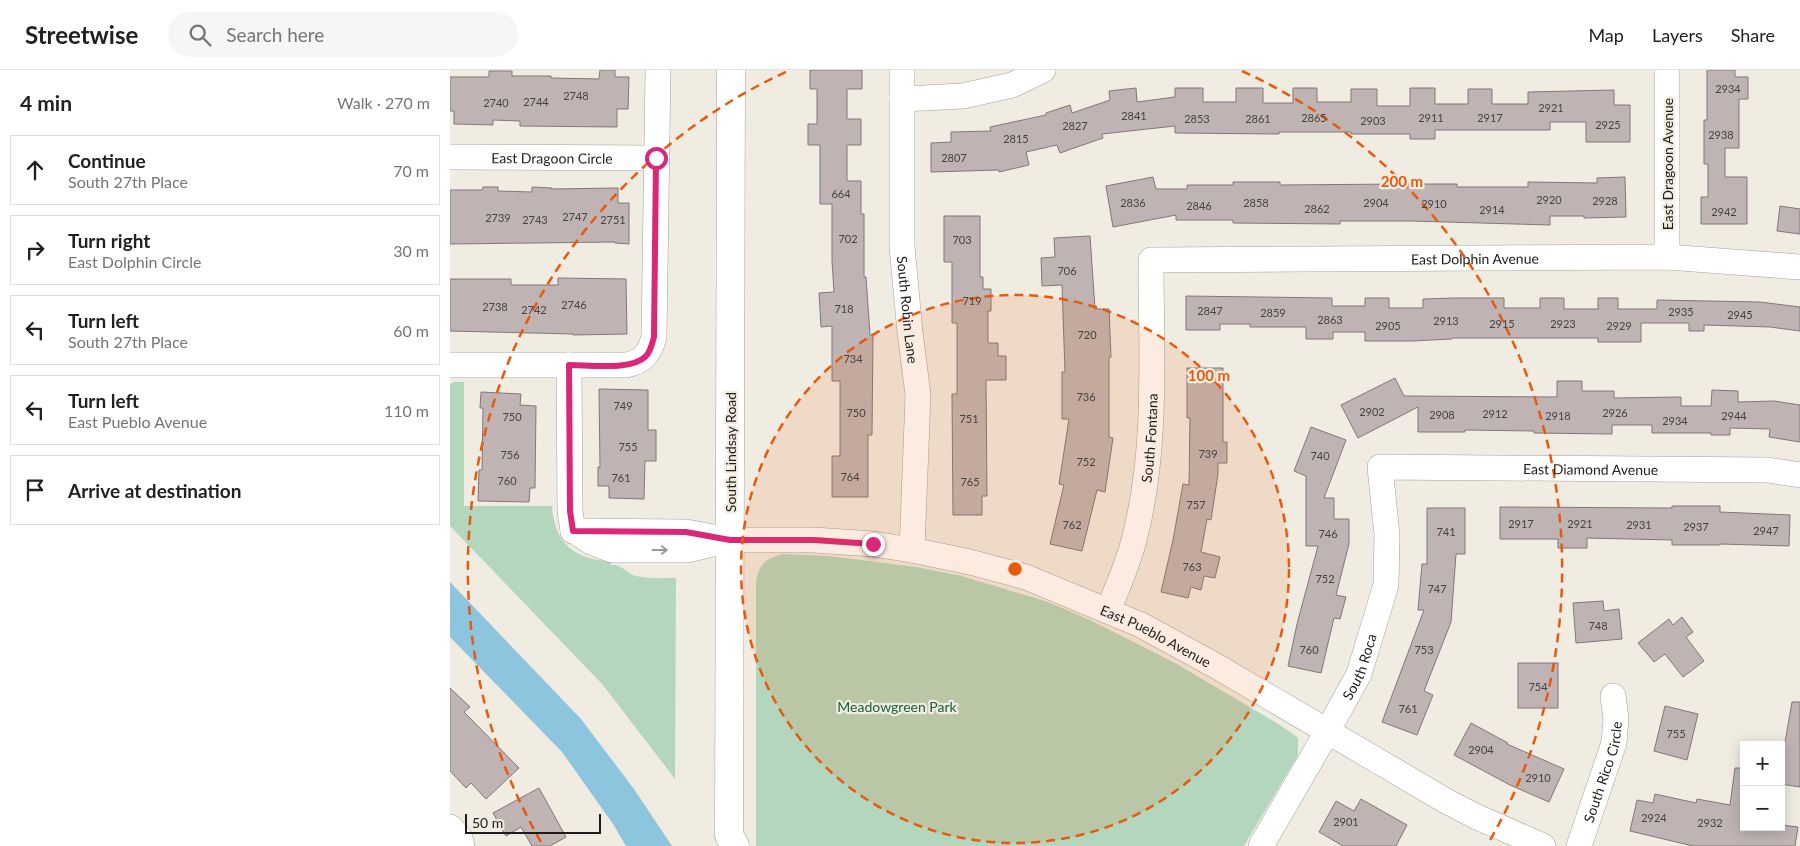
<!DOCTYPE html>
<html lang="en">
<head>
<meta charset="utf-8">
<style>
	body { margin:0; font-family:Lato,sans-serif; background:#f6f6f6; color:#202124 }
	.controls { position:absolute; right:15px; bottom:15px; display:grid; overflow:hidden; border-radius:0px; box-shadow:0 2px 12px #0003 }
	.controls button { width:45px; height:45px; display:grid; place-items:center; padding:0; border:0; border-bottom:1px solid #e0e0e0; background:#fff; color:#202124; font:25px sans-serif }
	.scale { position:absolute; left:15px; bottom:12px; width:136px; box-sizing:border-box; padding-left:5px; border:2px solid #1d1c19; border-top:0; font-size:14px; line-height:18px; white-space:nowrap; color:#1d1c19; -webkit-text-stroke:4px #f0ece2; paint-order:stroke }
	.stop { position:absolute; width:15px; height:15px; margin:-11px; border:4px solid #db2777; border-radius:50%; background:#fff }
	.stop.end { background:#db2777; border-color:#fff; box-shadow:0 1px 5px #0008 }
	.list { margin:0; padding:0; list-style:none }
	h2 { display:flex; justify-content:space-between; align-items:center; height:65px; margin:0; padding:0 20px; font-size:21px }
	h2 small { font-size:16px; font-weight:400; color:#757577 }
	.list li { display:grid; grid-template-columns:32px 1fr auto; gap:15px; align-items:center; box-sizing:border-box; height:70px; margin:0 10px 10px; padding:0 10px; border:1px solid #e0e0e0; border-radius:0px }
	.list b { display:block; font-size:19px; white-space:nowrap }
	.list p { margin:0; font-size:16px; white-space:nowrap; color:#757577 }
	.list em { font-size:16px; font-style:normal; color:#757577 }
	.icon { flex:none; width:28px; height:28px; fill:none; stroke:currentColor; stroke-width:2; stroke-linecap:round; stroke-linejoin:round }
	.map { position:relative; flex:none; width:1350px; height:776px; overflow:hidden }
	header { display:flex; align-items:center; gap:30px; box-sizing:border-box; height:70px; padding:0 25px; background:#fff; border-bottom:1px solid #e0e0e0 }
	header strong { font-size:24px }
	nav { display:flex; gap:28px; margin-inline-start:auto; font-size:18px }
	.search { width:350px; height:45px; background:#f6f6f6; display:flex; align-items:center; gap:12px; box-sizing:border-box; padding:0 18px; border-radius:28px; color:#757577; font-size:19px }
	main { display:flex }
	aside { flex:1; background:#fff }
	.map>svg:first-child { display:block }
	.green { fill:#b3d6bd }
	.water { fill:#8ec5de }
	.building { fill:#bfb4b3; stroke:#827776 }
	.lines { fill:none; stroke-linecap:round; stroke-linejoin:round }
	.minor-casing { stroke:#a4a198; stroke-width:26 }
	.major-casing { stroke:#a4a198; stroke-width:29 }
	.minor { stroke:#fff; stroke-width:25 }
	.major { stroke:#fff; stroke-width:28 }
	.oneway { stroke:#999998 }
	.route { stroke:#db2777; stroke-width:6 }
	.ring { fill:none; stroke:#e8590c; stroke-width:2.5; stroke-dasharray:9 6 }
	.labels { text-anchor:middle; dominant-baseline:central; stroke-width:4.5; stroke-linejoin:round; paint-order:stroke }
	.number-label { font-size:11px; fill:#464240 }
	.street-label { font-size:14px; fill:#1d1c19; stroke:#f0ece2 }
	.park-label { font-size:14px; fill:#196138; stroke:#f0ece2 }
	.centre { fill:#e8590c; stroke:#f0ece2; stroke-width:2.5 }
	.ring-label { font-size:15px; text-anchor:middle; font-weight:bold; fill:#e8590c; stroke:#f0ece2; stroke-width:4.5; stroke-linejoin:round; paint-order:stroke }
</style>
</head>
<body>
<header>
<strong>Streetwise</strong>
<div class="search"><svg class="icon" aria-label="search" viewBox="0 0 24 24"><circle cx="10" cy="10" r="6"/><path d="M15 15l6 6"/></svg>Search here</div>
<nav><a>Map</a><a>Layers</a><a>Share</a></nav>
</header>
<main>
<aside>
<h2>4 min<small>Walk · 270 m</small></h2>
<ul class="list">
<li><svg class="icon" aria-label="ahead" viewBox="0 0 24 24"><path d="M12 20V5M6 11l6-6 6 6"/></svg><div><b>Continue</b><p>South 27th Place</p></div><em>70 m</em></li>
<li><svg class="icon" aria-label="right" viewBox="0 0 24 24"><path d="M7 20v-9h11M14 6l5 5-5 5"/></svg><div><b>Turn right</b><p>East Dolphin Circle</p></div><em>30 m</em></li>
<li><svg class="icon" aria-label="left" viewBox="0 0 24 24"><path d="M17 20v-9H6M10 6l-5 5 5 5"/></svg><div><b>Turn left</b><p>South 27th Place</p></div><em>60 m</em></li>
<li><svg class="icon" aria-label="left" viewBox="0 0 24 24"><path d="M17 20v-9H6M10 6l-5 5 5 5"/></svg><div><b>Turn left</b><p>East Pueblo Avenue</p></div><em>110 m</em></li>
<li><svg class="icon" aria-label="arrive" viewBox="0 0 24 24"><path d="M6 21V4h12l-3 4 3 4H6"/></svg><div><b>Arrive at destination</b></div></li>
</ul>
</aside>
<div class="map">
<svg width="1350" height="776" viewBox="0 0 1350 776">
	<rect width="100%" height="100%" fill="#f0ece2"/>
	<g class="green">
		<path d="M 4,312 L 14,312 L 14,436 L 102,436 C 104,473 125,490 161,491 L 161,495 C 175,495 174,503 186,506 C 199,509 213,508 226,508 L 225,709 L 153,615 L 0,456 L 0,314 Z"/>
		<path d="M 332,484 L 379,486 L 466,497 L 512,506 L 598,532 L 640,550 L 725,593 L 820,649 L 842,663 L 848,668 L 848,685 L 794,776 L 306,776 L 306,512 C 310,493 314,490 332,484 Z"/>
	</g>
	<path class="water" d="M 0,512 L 131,649 L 184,719 L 222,776 L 176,776 L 163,754 L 112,682 L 0,567 Z"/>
	<g class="building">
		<path d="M 150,0 L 165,0 L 165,7 L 179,7 L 178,39 L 167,39 L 167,57 L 70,56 L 70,51 L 43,50 L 43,55 L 4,54 L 4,41 L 0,41 L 0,7 L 39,7 L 39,1 L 62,1 L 62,6 L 101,6 L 101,8 L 149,9 Z"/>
		<path d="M 360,0 L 412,0 L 412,19 L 397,19 L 397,49 L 411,49 L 411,75 L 397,75 L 397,111 L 411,111 L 411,144 L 414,144 L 414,207 L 416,207 L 420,265 L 423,265 L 422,365 L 418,365 L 418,427 L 382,427 L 382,386 L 390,386 L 390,311 L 382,311 L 382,256 L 371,257 L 369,223 L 384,222 L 382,191 L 382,134 L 370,134 L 370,75 L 358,75 L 358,54 L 367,54 L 367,19 L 360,19 Z"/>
		<path d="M 1257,0 L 1285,0 L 1285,7 L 1298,7 L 1298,29 L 1289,29 L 1289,78 L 1275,78 L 1275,107 L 1297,107 L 1297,154 L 1251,154 L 1251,127 L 1258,127 L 1258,94 L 1254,94 L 1254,50 L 1257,50 Z"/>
		<path d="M 686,18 L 687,32 L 725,27 L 725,18 L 753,18 L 753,32 L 786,32 L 786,18 L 813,18 L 813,33 L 843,33 L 843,18 L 867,18 L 867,32 L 901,32 L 901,19 L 927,19 L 927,36 L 960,36 L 960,18 L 985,18 L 985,34 L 1018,34 L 1018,19 L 1042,19 L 1042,34 L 1078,34 L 1078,22 L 1164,20 L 1164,35 L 1180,35 L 1180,72 L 1136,72 L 1136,52 L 1100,52 L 1100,60 L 985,60 L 985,69 L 960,69 L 960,64 L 901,64 L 901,62 L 829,62 L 829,64 L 725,63 L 725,56 L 652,64 L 653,68 L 610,83 L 607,75 L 576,82 L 579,95 L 549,102 L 549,100 L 481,102 L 481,73 L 501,72 L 501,62 L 541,61 L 540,57 L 596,45 L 596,43 L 620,35 L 622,43 L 660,30 L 659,21 Z"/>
		<path d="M 703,107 L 706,119 L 737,119 L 737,115 L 783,115 L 783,112 L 830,112 L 830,115 L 950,114 L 1007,114 L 1007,117 L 1078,117 L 1078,112 L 1147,113 L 1147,108 L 1175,107 L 1176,147 L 1134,148 L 1134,146 L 1100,146 L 1100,155 L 961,151 L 890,151 L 890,154 L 783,153 L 783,150 L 726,150 L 726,145 L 663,157 L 656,116 Z"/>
		<path d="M 33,117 L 48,117 L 48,121 L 82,122 L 82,117 L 102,118 L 101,119 L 168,118 L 168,133 L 179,133 L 179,174 L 165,173 L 165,172 L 0,174 L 0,120 L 32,120 Z"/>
		<path d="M 1330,136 L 1350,139 L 1350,164 L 1327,161 Z"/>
		<path d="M 494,146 L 530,146 L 530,207 L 533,207 L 533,219 L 541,219 L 541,241 L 538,241 L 538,273 L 548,273 L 548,286 L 556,286 L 556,310 L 536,310 L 537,426 L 532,426 L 532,445 L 503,445 L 502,324 L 507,324 L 507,253 L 502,253 L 502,192 L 494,192 Z"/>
		<path d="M 640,166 L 645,239 L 659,239 L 661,287 L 659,288 L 659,367 L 663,368 L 655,422 L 647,420 L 632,481 L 600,474 L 614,415 L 609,414 L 619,349 L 612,349 L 612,302 L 615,302 L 612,215 L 592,216 L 591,188 L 605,187 L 604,168 Z"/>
		<path d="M 108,208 L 176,209 L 177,264 L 123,265 L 123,264 L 0,261 L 0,209 L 61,209 L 61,215 L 108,215 Z"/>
		<path d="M 736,226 L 882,228 L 882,236 L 915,236 L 915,228 L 939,228 L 939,238 L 973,238 L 973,229 L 1004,228 L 1054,228 L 1054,238 L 1090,238 L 1090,228 L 1114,228 L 1114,239 L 1148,239 L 1148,228 L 1168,228 L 1168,239 L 1207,239 L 1207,230 L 1310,232 L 1350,237 L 1350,261 L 1320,257 L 1254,255 L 1254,261 L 1239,261 L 1239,253 L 1191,253 L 1191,272 L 1148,272 L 1148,268 L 1002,268 L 1002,269 L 962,271 L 915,271 L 915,262 L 883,262 L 883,269 L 856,269 L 856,257 L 800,257 L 800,254 L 770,254 L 770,260 L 736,260 Z"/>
		<path d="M 737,298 L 773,298 L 773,372 L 777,372 L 777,393 L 768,393 L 768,404 L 761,450 L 757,449 L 751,482 L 770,487 L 765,508 L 754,506 L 751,520 L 741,517 L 738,528 L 711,522 L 723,470 L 733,414 L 739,415 L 740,348 L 737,348 Z"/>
		<path d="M 945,308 L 954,326 L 1107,327 L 1107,311 L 1132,311 L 1132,321 L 1164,321 L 1164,328 L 1231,327 L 1231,336 L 1261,336 L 1262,320 L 1288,321 L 1288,332 L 1324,331 L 1350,335 L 1350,372 L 1319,367 L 1320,359 L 1280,358 L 1280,365 L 1261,365 L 1261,363 L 1202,363 L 1202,355 L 1162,355 L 1162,364 L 1084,363 L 1084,361 L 1015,360 L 1015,362 L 968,362 L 968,337 L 908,368 L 891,335 Z"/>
		<path d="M 149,319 L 198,320 L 198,360 L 206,360 L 206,391 L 195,391 L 194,429 L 159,428 L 159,416 L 148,416 L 148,397 L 150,397 Z"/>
		<path d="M 31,322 L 71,324 L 70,335 L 86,336 L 85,418 L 80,418 L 79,432 L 28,431 L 29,400 L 32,400 L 33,338 L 30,338 Z"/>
		<path d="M 861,357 L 896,370 L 874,428 L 884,428 L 884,449 L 899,449 L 899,474 L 886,525 L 896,527 L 890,549 L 884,548 L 871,603 L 838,596 L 847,554 L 868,476 L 856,476 L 856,406 L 844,401 Z"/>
		<path d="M 1222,436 L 1270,436 L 1270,442 L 1340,445 L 1339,476 L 1270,474 L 1270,475 L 1222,475 L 1222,470 L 1137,468 L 1137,478 L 1108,478 L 1108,469 L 1050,469 L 1050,437 L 1222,438 Z"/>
		<path d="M 977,438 L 1015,438 L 1015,484 L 1006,484 L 1001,552 L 974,621 L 983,625 L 967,665 L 932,652 L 974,540 L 968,540 L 972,494 L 977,494 Z"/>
		<path d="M 1153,531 L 1154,541 L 1169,539 L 1172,569 L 1126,573 L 1123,533 Z"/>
		<path d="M 1232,547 L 1243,562 L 1236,567 L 1254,591 L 1233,607 L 1215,584 L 1204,592 L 1188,573 L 1219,549 L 1223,555 Z"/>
		<rect x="1068" y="593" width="40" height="45"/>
		<path d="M 0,618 L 20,637 L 14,642 L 69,698 L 36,729 L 21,713 L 16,718 L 0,701 Z"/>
		<path d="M 1342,632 L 1350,632 L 1350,717 L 1331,714 L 1331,672 L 1335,672 Z"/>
		<path d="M 1215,636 L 1248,644 L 1237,690 L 1204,681 Z"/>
		<path d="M 1021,653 L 1058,673 L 1057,674 L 1114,699 L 1099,732 L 1060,715 L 1004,685 Z"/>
		<path d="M 1285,698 L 1294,698 L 1294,757 L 1331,757 L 1331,755 L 1348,757 L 1345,776 L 1243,776 L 1180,761 L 1187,730 L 1203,733 L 1205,724 L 1246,733 L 1247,729 L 1280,735 Z"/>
		<path d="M 89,718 L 116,767 L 100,776 L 82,776 L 71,757 L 56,766 L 43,743 Z"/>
		<path d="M 911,729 L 957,755 L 946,776 L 893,776 L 869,762 L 886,731 L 904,741 Z"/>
	</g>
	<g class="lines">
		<g class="minor-casing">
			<g id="minor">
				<path id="s1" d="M 452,0 L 452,177 L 460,262 L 468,325 L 462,480"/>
				<path d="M 1217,0 L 1217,187"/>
				<path d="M 452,29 L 513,26 L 562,15 L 593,0"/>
				<path id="s2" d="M 0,87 L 206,88"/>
				<path d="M 0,295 L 176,295 C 193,292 200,283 204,267 L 208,0"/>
				<path d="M 119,295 L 120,441 L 123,461"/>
				<path id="s3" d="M 123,461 L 236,462 L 280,470 L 364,470 L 423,474 L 462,480 L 520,492 L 576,507 L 691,555 L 768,597 L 996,731 L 1027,747 L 1093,776"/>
				<path d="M 130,465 L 141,472 L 162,480 L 237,480 L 271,472"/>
				<path id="s4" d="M 658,541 C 667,518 678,494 684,470 C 708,379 701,283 701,190 L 1217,187 L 1350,197"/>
				<path d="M 0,757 L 10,768 L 12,776"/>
				<path id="s5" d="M 811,776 L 877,662 L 909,604 L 936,515 L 937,465 L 930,397 L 1318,400 L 1350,405"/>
				<path id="s6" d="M 1129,776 L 1164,673 L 1166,649 L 1163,626"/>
			</g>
		</g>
		<g class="major-casing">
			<path id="major" d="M 281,0 L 279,765 L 285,776"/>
		</g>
		<use href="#minor" class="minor"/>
		<use href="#major" class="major"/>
	</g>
	<defs><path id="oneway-shaft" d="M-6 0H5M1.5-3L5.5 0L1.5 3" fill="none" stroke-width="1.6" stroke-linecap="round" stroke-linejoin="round" transform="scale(1.25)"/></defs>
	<use class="oneway" href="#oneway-shaft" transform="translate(210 480)"/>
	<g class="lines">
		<path class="route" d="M 206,88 L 204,267 C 202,273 201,281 196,286 C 182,301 139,295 119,295 L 120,441 L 123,461 L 236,462 L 280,470 L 364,470 L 423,474"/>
	</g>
	<circle cx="565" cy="499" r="274" fill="#e8590c" fill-opacity=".12"/>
	<g class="ring">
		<circle cx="565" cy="499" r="274"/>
		<path d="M91 772A547 547 0 0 1 338 1M792 1A547 547 0 0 1 1039 772"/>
	</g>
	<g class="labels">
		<g class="number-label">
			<text x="1278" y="18">2934</text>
			<text x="126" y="25">2748</text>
			<text x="86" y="31">2744</text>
			<text x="46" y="32">2740</text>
			<text x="1101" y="37">2921</text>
			<text x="684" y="45">2841</text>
			<text x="864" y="47">2865</text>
			<text x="981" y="47">2911</text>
			<text x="1040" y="47">2917</text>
			<text x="747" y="48">2853</text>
			<text x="808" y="48">2861</text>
			<text x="923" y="50">2903</text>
			<text x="1158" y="54">2925</text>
			<text x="625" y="55">2827</text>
			<text x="1271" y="64">2938</text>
			<text x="566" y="68">2815</text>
			<text x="504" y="87">2807</text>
			<text x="391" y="123">664</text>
			<text x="1099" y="129">2920</text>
			<text x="1155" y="130">2928</text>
			<text x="683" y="132">2836</text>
			<text x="806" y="132">2858</text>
			<text x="926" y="132">2904</text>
			<text x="984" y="133">2910</text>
			<text x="749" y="135">2846</text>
			<text x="867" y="138">2862</text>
			<text x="1042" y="139">2914</text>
			<text x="1274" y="141">2942</text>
			<text x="125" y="146">2747</text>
			<text x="48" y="147">2739</text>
			<text x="85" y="149">2743</text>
			<text x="163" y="149">2751</text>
			<text x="398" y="168">702</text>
			<text x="512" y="169">703</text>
			<text x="617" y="200">706</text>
			<text x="522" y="230">719</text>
			<text x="124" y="234">2746</text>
			<text x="45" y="236">2738</text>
			<text x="394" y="238">718</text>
			<text x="84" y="239">2742</text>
			<text x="760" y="240">2847</text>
			<text x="1231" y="241">2935</text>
			<text x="823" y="242">2859</text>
			<text x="1290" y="244">2945</text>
			<text x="880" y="249">2863</text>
			<text x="996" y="250">2913</text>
			<text x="1052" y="253">2915</text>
			<text x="1113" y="253">2923</text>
			<text x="938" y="255">2905</text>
			<text x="1169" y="255">2929</text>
			<text x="637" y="264">720</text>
			<text x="403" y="288">734</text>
			<text x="636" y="326">736</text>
			<text x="173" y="335">749</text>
			<text x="922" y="341">2902</text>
			<text x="406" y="342">750</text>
			<text x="1165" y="342">2926</text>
			<text x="1045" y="343">2912</text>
			<text x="992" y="344">2908</text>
			<text x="1108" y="345">2918</text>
			<text x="1284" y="345">2944</text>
			<text x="62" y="346">750</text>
			<text x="519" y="348">751</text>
			<text x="1225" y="350">2934</text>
			<text x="178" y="376">755</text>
			<text x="758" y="383">739</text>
			<text x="60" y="384">756</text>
			<text x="870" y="385">740</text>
			<text x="636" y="391">752</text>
			<text x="400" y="406">764</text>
			<text x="171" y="407">761</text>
			<text x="57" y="410">760</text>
			<text x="520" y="411">765</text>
			<text x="746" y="434">757</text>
			<text x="1071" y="453">2917</text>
			<text x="1130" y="453">2921</text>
			<text x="622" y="454">762</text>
			<text x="1189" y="454">2931</text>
			<text x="1246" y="456">2937</text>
			<text x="1316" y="460">2947</text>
			<text x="996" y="461">741</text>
			<text x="878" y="463">746</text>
			<text x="742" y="496">763</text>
			<text x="875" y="508">752</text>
			<text x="987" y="518">747</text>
			<text x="1148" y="555">748</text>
			<text x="859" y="579">760</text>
			<text x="974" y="579">753</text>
			<text x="1088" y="616">754</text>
			<text x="958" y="638">761</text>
			<text x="1226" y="663">755</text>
			<text x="1031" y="679">2904</text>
			<text x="1088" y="707">2910</text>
			<text x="1204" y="747">2924</text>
			<text x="896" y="751">2901</text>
			<text x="1260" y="752">2932</text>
		</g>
		<g class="street-label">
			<text stroke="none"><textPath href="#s2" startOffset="102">East Dragoon Circle</textPath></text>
			<text transform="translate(1217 94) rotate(-90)">East Dragoon Avenue</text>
			<text stroke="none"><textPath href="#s4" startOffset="681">East Dolphin Avenue</textPath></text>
			<text stroke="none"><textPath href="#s1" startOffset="240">South Robin Lane</textPath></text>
			<text stroke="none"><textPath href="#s4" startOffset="179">South Fontana</textPath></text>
			<text transform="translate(280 382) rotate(-90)">South Lindsay Road</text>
			<text stroke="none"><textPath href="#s5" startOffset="620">East Diamond Avenue</textPath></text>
			<text stroke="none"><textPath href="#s3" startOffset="600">East Pueblo Avenue</textPath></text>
			<text stroke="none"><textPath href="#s5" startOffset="205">South Roca</textPath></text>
			<text stroke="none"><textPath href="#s6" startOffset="78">South Rico Circle</textPath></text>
		</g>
		<g class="park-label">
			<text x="447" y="636">Meadowgreen Park</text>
		</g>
	</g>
	<circle cx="565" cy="499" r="8" class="centre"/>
	<g class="ring-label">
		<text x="952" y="117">200 m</text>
		<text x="759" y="311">100 m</text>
	</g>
</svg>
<div class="controls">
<button>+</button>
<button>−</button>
</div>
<div class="scale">50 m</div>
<div class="stop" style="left:206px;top:88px"></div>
<div class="stop end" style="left:423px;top:474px"></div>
</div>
</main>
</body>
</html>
